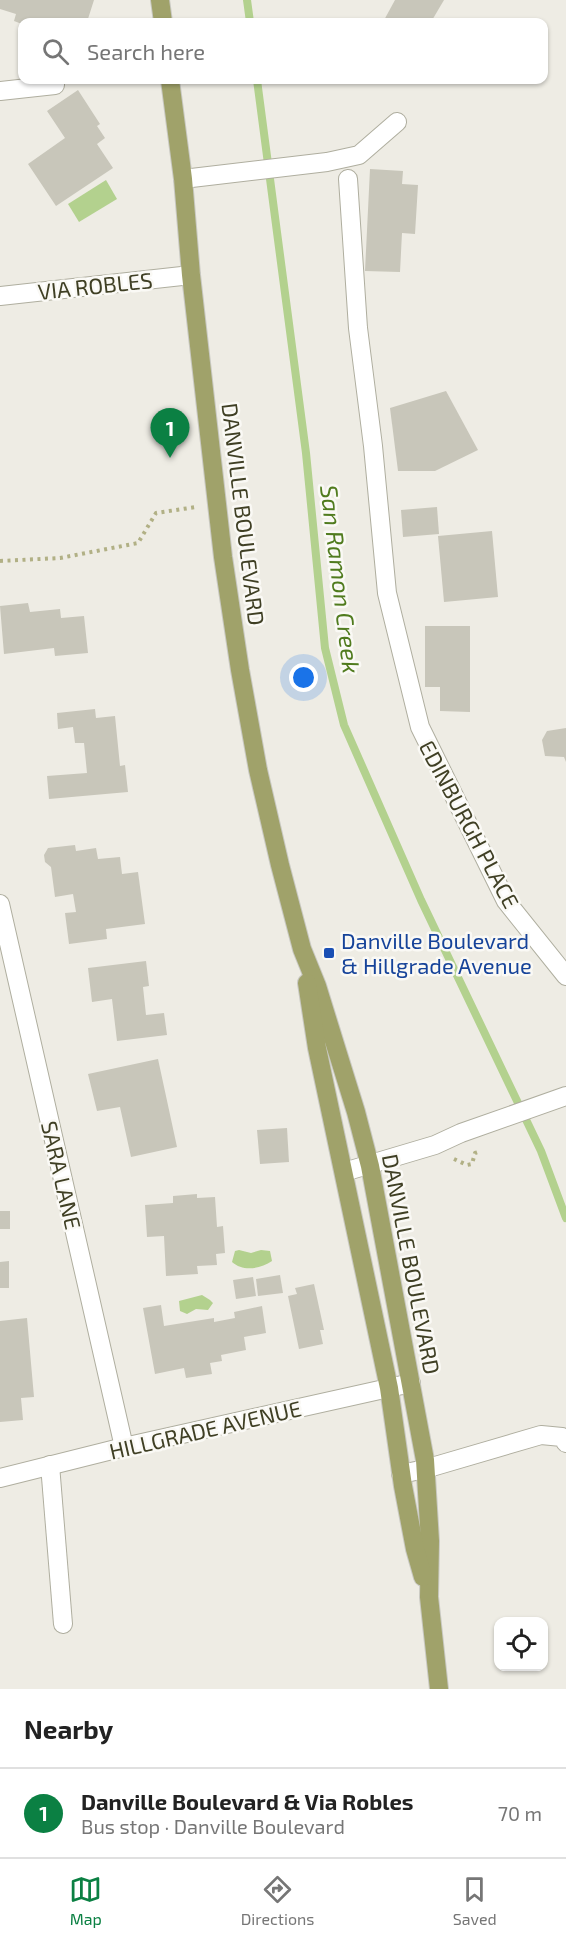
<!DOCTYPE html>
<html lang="en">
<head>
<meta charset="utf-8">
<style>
	body { margin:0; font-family:"Exo 2",sans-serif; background:#f6f6f6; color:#222 }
	.controls { position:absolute; right:18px; bottom:18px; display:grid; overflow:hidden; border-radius:12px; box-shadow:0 2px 4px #0004 }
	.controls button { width:54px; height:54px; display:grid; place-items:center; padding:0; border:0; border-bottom:2px solid #e0e0e0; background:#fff; color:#222; font:30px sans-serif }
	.you { position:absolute; left:304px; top:678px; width:21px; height:21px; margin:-15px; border:4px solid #fff; border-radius:50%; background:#1a73e8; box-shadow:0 0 0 9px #1a73e833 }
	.badge { display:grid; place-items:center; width:39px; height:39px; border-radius:50%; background:#0b8043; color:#fff; font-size:20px; font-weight:700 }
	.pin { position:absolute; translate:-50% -50px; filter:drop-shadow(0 2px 3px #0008) }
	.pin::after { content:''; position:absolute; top:32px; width:21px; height:18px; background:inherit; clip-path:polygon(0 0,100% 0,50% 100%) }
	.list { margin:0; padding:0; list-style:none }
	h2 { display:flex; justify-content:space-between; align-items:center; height:78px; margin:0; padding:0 24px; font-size:26px }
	h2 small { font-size:20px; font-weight:400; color:#767676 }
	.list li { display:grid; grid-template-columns:39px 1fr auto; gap:18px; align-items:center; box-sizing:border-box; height:90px; padding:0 24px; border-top:2px solid #e0e0e0 }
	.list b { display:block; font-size:22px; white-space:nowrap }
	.list p { margin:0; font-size:20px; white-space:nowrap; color:#767676 }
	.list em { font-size:20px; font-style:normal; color:#767676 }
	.icon { flex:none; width:33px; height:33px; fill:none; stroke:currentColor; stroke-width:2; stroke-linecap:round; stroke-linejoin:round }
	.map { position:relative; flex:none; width:566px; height:1689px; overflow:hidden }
	.search { position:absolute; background:#fff; box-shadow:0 2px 4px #0004; left:18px; right:18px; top:18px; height:66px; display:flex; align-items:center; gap:15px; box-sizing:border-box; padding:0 21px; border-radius:12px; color:#767676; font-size:22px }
	.sheet { height:168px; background:#fff }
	nav { display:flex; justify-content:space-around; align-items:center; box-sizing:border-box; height:84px; border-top:2px solid #e0e0e0; background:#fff; font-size:16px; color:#767676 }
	nav a { display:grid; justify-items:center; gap:3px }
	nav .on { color:#0b8043 }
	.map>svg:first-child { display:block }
	.water { fill:#b3d18e }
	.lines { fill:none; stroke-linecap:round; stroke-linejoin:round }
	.stream { stroke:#b3d18e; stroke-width:8 }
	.building { fill:#c8c6ba }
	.minor-casing { stroke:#afae9f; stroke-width:20 }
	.major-casing { stroke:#c9c9c2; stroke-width:20 }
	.path { stroke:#b1b085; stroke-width:4; stroke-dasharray:3 4.5; stroke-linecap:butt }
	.minor { stroke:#fff; stroke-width:18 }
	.major { stroke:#a0a26a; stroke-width:18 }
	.transit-dot { fill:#1a4fb4; stroke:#faf9f5; stroke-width:2 }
	.labels { text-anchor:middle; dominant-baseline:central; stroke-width:5; stroke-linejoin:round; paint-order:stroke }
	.street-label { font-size:22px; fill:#3f3f24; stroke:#faf9f5 }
	.transit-label { font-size:22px; fill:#164399; stroke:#faf9f5; text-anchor:start }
	.water-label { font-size:24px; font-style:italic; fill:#507b1e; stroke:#faf9f5 }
</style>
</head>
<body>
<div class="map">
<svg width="566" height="1689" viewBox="0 0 566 1689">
	<rect width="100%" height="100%" fill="#eeece4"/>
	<g class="water">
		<path d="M 106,180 L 117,199 L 79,222 L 68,204 Z"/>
		<path d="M 239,1250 L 251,1253 L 261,1250 L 270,1251 L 272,1261 C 260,1269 243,1272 232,1262 L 235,1251 Z"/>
		<path d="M 202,1295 L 210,1300 L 213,1303 L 208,1310 L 196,1309 L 187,1314 L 180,1311 L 179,1301 Z"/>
	</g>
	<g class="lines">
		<g class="stream">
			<path d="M 247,0 L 250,22"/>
			<path d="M 257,80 L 306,453 L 325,648 L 344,725 L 421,900 L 541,1151 L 566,1218"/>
		</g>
	</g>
	<g class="building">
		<path d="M 0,0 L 94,0 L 87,22 L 22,22 L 22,24 L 14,21 L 16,14 L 0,9 Z"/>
		<path d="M 395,0 L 444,0 L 431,22 L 383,22 Z"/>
		<path d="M 341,80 L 357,80 L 342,84 Z"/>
		<path d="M 78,90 L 100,124 L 97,126 L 105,138 L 97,144 L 113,168 L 56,206 L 28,164 L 65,138 L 47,111 Z"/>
		<path d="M 370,169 L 403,171 L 402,184 L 418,185 L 415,234 L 402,233 L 400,272 L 365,271 Z"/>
		<path d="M 446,391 L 478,450 L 435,471 L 398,471 L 390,408 Z"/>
		<path d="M 437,507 L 439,534 L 403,537 L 401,510 Z"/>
		<path d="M 492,531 L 498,597 L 444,602 L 438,536 Z"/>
		<path d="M 28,603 L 30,612 L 60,609 L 61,618 L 84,616 L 88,653 L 55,656 L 54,648 L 4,654 L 0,606 Z"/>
		<path d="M 425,626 L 470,626 L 470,712 L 440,711 L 440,687 L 425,687 Z"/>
		<path d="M 95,709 L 96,718 L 115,716 L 120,766 L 125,765 L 128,792 L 49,799 L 47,776 L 87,773 L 84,743 L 75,743 L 73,727 L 58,729 L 57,713 Z"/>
		<path d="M 566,728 L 566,762 L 564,757 L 545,756 L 542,740 L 547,731 Z"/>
		<path d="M 75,845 L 76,851 L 96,848 L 98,859 L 120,857 L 122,874 L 138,872 L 145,924 L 106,929 L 107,939 L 69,944 L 65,913 L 76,912 L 73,894 L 55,897 L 51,867 L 45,862 L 44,855 L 48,848 Z"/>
		<path d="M 146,961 L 149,986 L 143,987 L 146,1015 L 164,1013 L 167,1035 L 117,1041 L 112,999 L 92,1002 L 88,968 Z"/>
		<path d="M 158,1059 L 177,1147 L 131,1157 L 120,1107 L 97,1111 L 88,1074 Z"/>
		<path d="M 287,1128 L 289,1162 L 260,1164 L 257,1130 Z"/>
		<path d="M 197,1194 L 197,1198 L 215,1197 L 217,1227 L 223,1226 L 225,1253 L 216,1254 L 217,1265 L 197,1266 L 198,1274 L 166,1276 L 164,1236 L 147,1237 L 145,1205 L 173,1203 L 173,1196 Z"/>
		<rect x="0" y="1211" width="10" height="18"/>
		<path d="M 9,1261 L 9,1288 L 0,1288 L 0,1262 Z"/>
		<path d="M 280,1275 L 283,1293 L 258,1296 L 256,1279 Z"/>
		<path d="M 253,1277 L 256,1296 L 236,1299 L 233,1280 Z"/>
		<path d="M 314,1284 L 324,1330 L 320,1330 L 323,1344 L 299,1349 L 288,1296 L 297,1294 L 295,1288 Z"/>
		<path d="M 161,1305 L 164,1326 L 214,1318 L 214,1322 L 235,1318 L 234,1312 L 262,1306 L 266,1333 L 244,1337 L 246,1350 L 221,1355 L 222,1361 L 210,1363 L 212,1374 L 186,1378 L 184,1368 L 155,1374 L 143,1308 Z"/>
		<path d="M 27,1318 L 34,1397 L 21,1398 L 23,1420 L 0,1422 L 0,1321 Z"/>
	</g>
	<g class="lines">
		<g class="minor-casing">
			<g id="minor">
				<path d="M 0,91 L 55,85"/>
				<path d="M 183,179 L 327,162 L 359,155 L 397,122"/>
				<path d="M 348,179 L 358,328 L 373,446 L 387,593 L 420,727 L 506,901 L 566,976"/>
				<path d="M 0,296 L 191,275"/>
				<path d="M 0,904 L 124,1447"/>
				<path d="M 344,1172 L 435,1145 L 461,1133 L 566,1096"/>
				<path d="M 50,1465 L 63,1624"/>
				<path d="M 401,1474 L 425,1469 L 541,1435 L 562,1437 L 566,1443"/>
				<path d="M 0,1478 L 124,1447 L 411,1383"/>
			</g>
		</g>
		<g class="major-casing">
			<g id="major">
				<path d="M 160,0 L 163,22"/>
				<path d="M 170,80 L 183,179 L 191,275 L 223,557 L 240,670 L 258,770 L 280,865 L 302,949 L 317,986 L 356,1112 L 370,1166 L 425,1460 L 430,1541 L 429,1597 L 439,1689"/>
				<path d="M 307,983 L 317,1048 L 389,1388 L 403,1486 L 415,1549 L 423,1577"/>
			</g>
		</g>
		<g class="path">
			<path d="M 0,561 L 60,558 L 138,543 L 156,513 L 196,507"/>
			<path d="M 454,1159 L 467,1165 L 472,1164 L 475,1153 L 478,1152"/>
		</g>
		<use href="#minor" class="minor"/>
		<use href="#major" class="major"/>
	</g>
	<rect class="transit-dot" x="323" y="947" width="12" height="12" rx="3"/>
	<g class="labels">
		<g class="street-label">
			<text transform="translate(95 285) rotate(-6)">VIA ROBLES</text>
			<text transform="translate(244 514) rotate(83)">DANVILLE BOULEVARD</text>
			<text transform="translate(470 824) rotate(62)">EDINBURGH PLACE</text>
			<text transform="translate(62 1175) rotate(77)">SARA LANE</text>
			<text transform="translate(412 1264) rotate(79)">DANVILLE BOULEVARD</text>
			<text transform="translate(205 1429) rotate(-13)">HILLGRADE AVENUE</text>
		</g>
		<g class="transit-label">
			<text x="341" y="940">Danville Boulevard<tspan x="341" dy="25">&amp; Hillgrade Avenue</tspan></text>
		</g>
		<g class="water-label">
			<text transform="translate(341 579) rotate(83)">San Ramon Creek</text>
		</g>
	</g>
</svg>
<div class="controls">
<button><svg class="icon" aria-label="locate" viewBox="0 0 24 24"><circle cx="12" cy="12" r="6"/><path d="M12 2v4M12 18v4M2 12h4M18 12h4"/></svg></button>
</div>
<div class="you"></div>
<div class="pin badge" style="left:170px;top:458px">1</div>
<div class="search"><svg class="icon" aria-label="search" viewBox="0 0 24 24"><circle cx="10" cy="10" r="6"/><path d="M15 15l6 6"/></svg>Search here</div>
</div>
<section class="sheet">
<h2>Nearby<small></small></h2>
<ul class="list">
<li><span class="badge">1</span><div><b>Danville Boulevard &amp; Via Robles</b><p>Bus stop · Danville Boulevard</p></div><em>70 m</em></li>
</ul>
</section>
<nav>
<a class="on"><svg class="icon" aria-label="map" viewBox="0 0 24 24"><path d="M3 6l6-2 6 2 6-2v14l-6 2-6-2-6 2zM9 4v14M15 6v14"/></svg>Map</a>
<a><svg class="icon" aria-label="directions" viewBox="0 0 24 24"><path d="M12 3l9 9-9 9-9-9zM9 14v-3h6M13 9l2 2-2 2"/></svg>Directions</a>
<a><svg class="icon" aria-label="saved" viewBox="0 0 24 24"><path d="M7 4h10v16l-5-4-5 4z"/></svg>Saved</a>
</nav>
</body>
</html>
